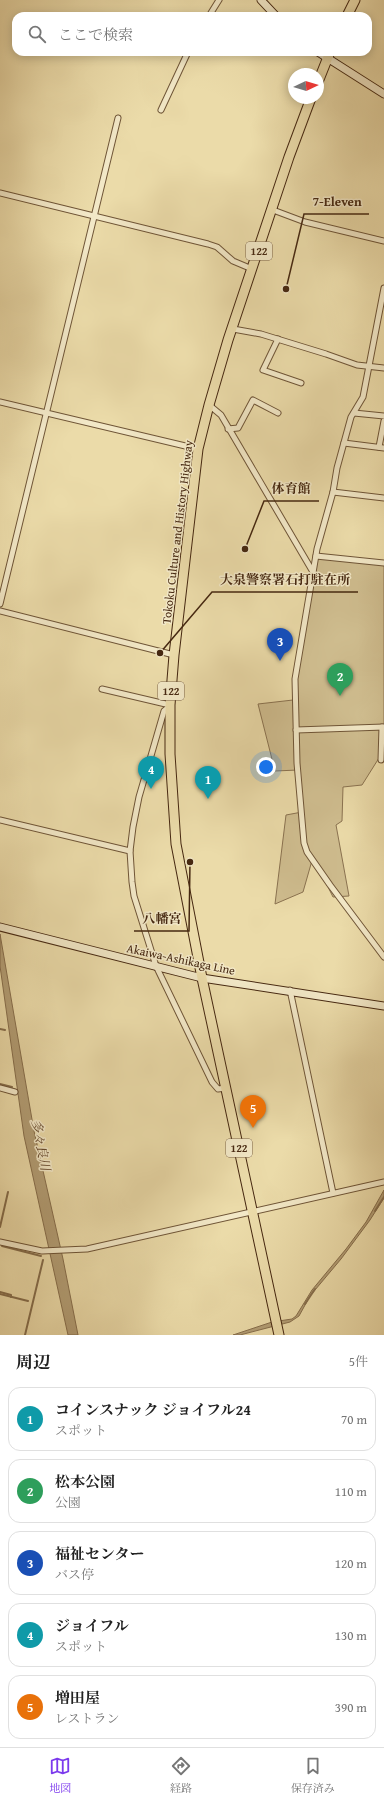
<!DOCTYPE html>
<html lang="ja">
<head>
<meta charset="utf-8">
<style>
	body { margin:0; font-family:"Gentium Book Plus","Noto Serif JP",serif; background:#f2f2f2; color:#222 }
	.compass { position:absolute; left:288px; top:68px; width:36px; height:36px; border-radius:50%; background:#fff; box-shadow:0 2px 10px #0003; rotate:86deg }
	.you { position:absolute; left:266px; top:767px; width:14px; height:14px; margin:-10px; border:3px solid #fff; border-radius:50%; background:#1a73e8; box-shadow:0 0 0 6px #1a73e833 }
	.badge { display:grid; place-items:center; width:26px; height:26px; border-radius:50%; background:#7c3aed; color:#fff; font-size:13px; font-weight:700 }
	.pin { position:absolute; translate:-50% -33px; filter:drop-shadow(0 1px 2px #0008) }
	.pin::after { content:''; position:absolute; top:21px; width:14px; height:12px; background:inherit; clip-path:polygon(0 0,100% 0,50% 100%) }
	.list { margin:0; padding:0; list-style:none }
	h2 { display:flex; justify-content:space-between; align-items:center; height:52px; margin:0; padding:0 16px; font-size:17px }
	h2 small { font-size:13px; font-weight:400; color:#767676 }
	.list li { display:grid; grid-template-columns:26px 1fr auto; gap:12px; align-items:center; box-sizing:border-box; height:64px; margin:0 8px 8px; padding:0 8px; border:1px solid #e0e0e0; border-radius:12px }
	.list b { display:block; font-size:15px; white-space:nowrap }
	.list p { margin:0; font-size:13px; white-space:nowrap; color:#767676 }
	.list em { font-size:13px; font-style:normal; color:#767676 }
	.icon { flex:none; width:22px; height:22px; fill:none; stroke:currentColor; stroke-width:2; stroke-linecap:round; stroke-linejoin:round }
	.map { position:relative; flex:none; width:384px; height:1335px; overflow:hidden }
	.search { position:absolute; background:#fff; box-shadow:0 2px 10px #0003; left:12px; right:12px; top:12px; height:44px; display:flex; align-items:center; gap:10px; box-sizing:border-box; padding:0 14px; border-radius:12px; color:#767676; font-size:15px }
	.sheet { height:412px; background:#fff }
	nav { display:flex; justify-content:space-around; align-items:center; box-sizing:border-box; height:56px; border-top:1px solid #e0e0e0; background:#fff; font-size:11px; color:#767676 }
	nav a { display:grid; justify-items:center; gap:2px }
	nav .on { color:#7c3aed }
	.map>svg:first-child { display:block }
	.green { fill:#cfbd8f; stroke:#8a7250 }
	.water { fill:#b39e75; stroke:#876f4d }
	.lines { fill:none; stroke-linecap:round; stroke-linejoin:round }
	.stream { stroke:#876f4d; stroke-width:2 }
	.street-casing { stroke:#6f5537; stroke-width:7 }
	.secondary-casing { stroke:#462811; stroke-width:9 }
	.highway-casing { stroke:#462811; stroke-width:11 }
	.street { stroke:#f2e8c7; stroke-width:5 }
	.secondary { stroke:#f2e8c7; stroke-width:7 }
	.highway { stroke:#ebdba9; stroke-width:9 }
	.labels { text-anchor:middle; dominant-baseline:central; stroke-width:3; stroke-linejoin:round; paint-order:stroke }
	.shield { fill:#f2e8c7; stroke:#7a6248; stroke-width:1 }
	.shield-label { font-size:11px; font-weight:bold; fill:#462811 }
	.street-label { font-size:12px; fill:#462811; stroke:#f2e8c7 }
	.water-label { font-size:13px; font-style:italic; fill:#674b2f; stroke:#f2e8c7 }
	.leader { fill:none; stroke:#462811; stroke-width:1.5 }
	.callout-dot { fill:#462811; stroke:#f2e8c7; stroke-width:1.5 }
	.callout-label { font-size:13px; text-anchor:middle; font-weight:bold; fill:#462811; stroke:#f2e8c7; stroke-width:3; stroke-linejoin:round; paint-order:stroke }
</style>
</head>
<body>
<div class="map">
<svg width="384" height="1335" viewBox="0 0 384 1335">
	<rect width="100%" height="100%" fill="#ebdba9"/>
	<filter id="stains"><feTurbulence type="fractalNoise" baseFrequency=".005" numOctaves="4"/><feColorMatrix values="0 0 0 0 .2 0 0 0 0 .09 0 0 0 0 .02 0 0 0 .5 -.17"/></filter>
	<radialGradient id="worn" r=".72"><stop offset=".6" stop-color="#630" stop-opacity="0"/><stop offset="1" stop-color="#630" stop-opacity=".3"/></radialGradient>
	<path class="green" d="M 315,558 L 384,564 L 384,750 L 362,785 L 343,787 L 342,821 L 336,825 L 349,896 L 333,897 L 313,857 L 303,892 L 275,904 L 286,815 L 302,812 L 298,770 L 275,771 L 258,704 L 293,700 L 295,679 Z"/>
	<g class="water">
		<path d="M 0,934 L 34,1131 L 63,1259 L 78,1335 L 68,1335 L 24,1136 L 0,966 Z"/>
		<path d="M 384,1190 L 384,1198 L 370,1220 L 341,1259 L 310,1296 L 299,1316 L 290,1322 L 240,1335 L 233,1335 L 272,1322 L 292,1319 L 296,1316 L 312,1290 L 346,1249 L 366,1222 Z"/>
	</g>
	<g class="lines">
		<g class="stream">
			<path d="M 0,1029 L 5,1030"/>
			<path d="M 0,1084 L 12,1087"/>
			<path d="M 375,1211 L 384,1197"/>
			<path d="M 0,1227 L 8,1192"/>
			<path d="M 2,1246 L 41,1256"/>
			<path d="M 0,1292 L 11,1295 L 11,1297"/>
			<path d="M 0,1294 L 28,1301"/>
			<path d="M 305,1304 L 315,1289"/>
			<path d="M 25,1335 L 43,1260"/>
		</g>
		<g class="street-casing">
			<g id="street">
				<path d="M 209,16 L 219,0"/>
				<path d="M 161,110 L 188,52"/>
				<path d="M 0,193 L 208,244 L 217,247 L 233,261 L 252,269"/>
				<path d="M 273,210 L 305,222 L 384,241"/>
				<path d="M 384,288 L 363,397 L 351,417 L 337,468 L 333,492 L 317,549 L 295,679 L 297,763 L 304,843 L 307,852 L 330,885 L 384,957"/>
				<path d="M 233,329 L 261,334 L 326,354 L 357,365 L 384,368"/>
				<path d="M 278,339 L 263,370 L 301,383"/>
				<path d="M 0,402 L 198,449"/>
				<path d="M 209,405 L 221,415 L 313,572"/>
				<path d="M 354,413 L 384,416"/>
				<path d="M 228,429 L 238,428 L 253,400 L 278,413"/>
				<path d="M 344,443 L 384,448"/>
				<path d="M 379,447 L 384,421"/>
				<path d="M 333,492 L 384,498"/>
				<path d="M 316,556 L 384,563"/>
				<path d="M 0,604 L 118,118"/>
				<path d="M 0,611 L 174,655"/>
				<path d="M 102,689 L 170,705"/>
				<path d="M 170,706 L 164,711 L 139,797 L 133,827 L 130,851 L 132,882 L 134,896 L 156,966 L 212,1082 L 218,1089 L 226,1088"/>
				<path d="M 296,730 L 384,727"/>
				<path d="M 381,760 L 382,727"/>
				<path d="M 0,820 L 130,851"/>
				<path d="M 290,990 L 333,1193"/>
				<path d="M 0,1088 L 15,1092"/>
				<path d="M 0,1242 L 42,1251 L 87,1249 L 384,1182"/>
			</g>
		</g>
		<g class="secondary-casing">
			<g id="secondary">
				<path d="M 261,0 L 276,16"/>
				<path d="M 318,52 L 384,94"/>
				<path d="M 0,927 L 202,978 L 384,1006"/>
			</g>
		</g>
		<g class="highway-casing">
			<g id="highway">
				<path d="M 347,16 L 355,0"/>
				<path d="M 318,82 L 330,52"/>
				<path d="M 279,1335 L 202,978 L 176,844 L 170,754 L 170,705 L 174,655 L 198,449 L 209,405 L 228,340 L 289,157 L 311,98"/>
			</g>
		</g>
		<use href="#street" class="street"/>
		<use href="#secondary" class="secondary"/>
		<use href="#highway" class="highway"/>
	</g>
	<g class="labels">
		<g class="shield">
			<rect x="246" y="242" width="26" height="18" rx="3"/>
			<rect x="158" y="682" width="26" height="18" rx="3"/>
			<rect x="226" y="1139" width="26" height="18" rx="3"/>
		</g>
		<g class="shield-label">
			<text x="259" y="251">122</text>
			<text x="171" y="691">122</text>
			<text x="239" y="1148">122</text>
		</g>
		<g class="street-label">
			<text transform="translate(177 532) rotate(-83)">Tokoku Culture and History Highway</text>
			<text transform="translate(181 959) rotate(12)">Akaiwa-Ashikaga Line</text>
		</g>
		<g class="water-label">
			<text transform="translate(41 1145) rotate(79)">多々良川</text>
		</g>
	</g>
	<path class="leader" d="M286 289L304 214H369M245 549L264 501H319M160 653L212 592H358M190 862L189 931H134"/>
	<g class="callout-dot">
		<circle cx="286" cy="289" r="4"/>
		<circle cx="245" cy="549" r="4"/>
		<circle cx="160" cy="653" r="4"/>
		<circle cx="190" cy="862" r="4"/>
	</g>
	<g class="callout-label">
		<text x="337" y="206">7-Eleven</text>
		<text x="291" y="493">体育館</text>
		<text x="285" y="584">大泉警察署石打駐在所</text>
		<text x="162" y="923">八幡宮</text>
	</g>
	<rect width="100%" height="100%" filter="url(#stains)"/>
	<rect width="100%" height="100%" fill="url(#worn)"/>
</svg>
<svg class="compass" viewBox="-18 -18 36 36"><path d="M0-13l5 13h-10z" fill="#e53935"/><path d="M0 13l5-13h-10z" fill="#767676"/></svg>
<div class="you"></div>
<div class="pin badge" style="left:208px;top:799px;background:#0f9aa8">1</div>
<div class="pin badge" style="left:340px;top:696px;background:#2e9e5b">2</div>
<div class="pin badge" style="left:280px;top:661px;background:#1a4fb4">3</div>
<div class="pin badge" style="left:151px;top:789px;background:#0f9aa8">4</div>
<div class="pin badge" style="left:253px;top:1128px;background:#e8710a">5</div>
<div class="search"><svg class="icon" aria-label="search" viewBox="0 0 24 24"><circle cx="10" cy="10" r="6"/><path d="M15 15l6 6"/></svg>ここで検索</div>
</div>
<section class="sheet">
<h2>周辺<small>5件</small></h2>
<ul class="list">
<li><span class="badge" style="background:#0f9aa8">1</span><div><b>コインスナック ジョイフル24</b><p>スポット</p></div><em>70 m</em></li>
<li><span class="badge" style="background:#2e9e5b">2</span><div><b>松本公園</b><p>公園</p></div><em>110 m</em></li>
<li><span class="badge" style="background:#1a4fb4">3</span><div><b>福祉センター</b><p>バス停</p></div><em>120 m</em></li>
<li><span class="badge" style="background:#0f9aa8">4</span><div><b>ジョイフル</b><p>スポット</p></div><em>130 m</em></li>
<li><span class="badge" style="background:#e8710a">5</span><div><b>増田屋</b><p>レストラン</p></div><em>390 m</em></li>
</ul>
</section>
<nav>
<a class="on"><svg class="icon" aria-label="map" viewBox="0 0 24 24"><path d="M3 6l6-2 6 2 6-2v14l-6 2-6-2-6 2zM9 4v14M15 6v14"/></svg>地図</a>
<a><svg class="icon" aria-label="directions" viewBox="0 0 24 24"><path d="M12 3l9 9-9 9-9-9zM9 14v-3h6M13 9l2 2-2 2"/></svg>経路</a>
<a><svg class="icon" aria-label="saved" viewBox="0 0 24 24"><path d="M7 4h10v16l-5-4-5 4z"/></svg>保存済み</a>
</nav>
</body>
</html>
